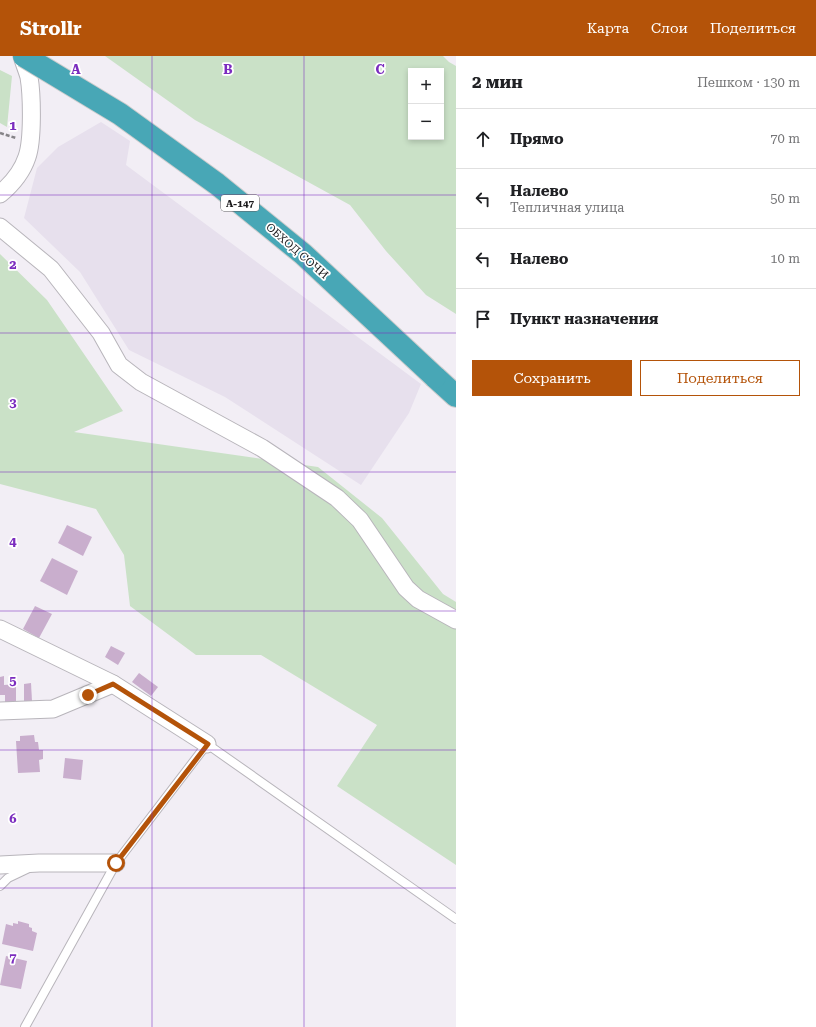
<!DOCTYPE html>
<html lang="ru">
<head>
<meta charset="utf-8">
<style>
	body { margin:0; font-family:"Roboto Serif",serif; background:#f2f2f2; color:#202124 }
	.controls { position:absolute; right:12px; top:12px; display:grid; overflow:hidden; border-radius:0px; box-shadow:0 2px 6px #0003 }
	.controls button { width:36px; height:36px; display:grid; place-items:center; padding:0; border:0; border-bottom:1px solid #e0e0e0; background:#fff; color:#202124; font:20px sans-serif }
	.stop { position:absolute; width:12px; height:12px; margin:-9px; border:3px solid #b45309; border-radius:50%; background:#fff }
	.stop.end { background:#b45309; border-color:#fff; box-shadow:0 1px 4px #0008 }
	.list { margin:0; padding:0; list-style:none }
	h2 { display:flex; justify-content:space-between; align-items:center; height:52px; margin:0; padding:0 16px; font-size:17px }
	h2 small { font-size:13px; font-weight:400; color:#757577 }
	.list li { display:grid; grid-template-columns:26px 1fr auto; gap:12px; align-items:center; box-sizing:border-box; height:60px; padding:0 16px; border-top:1px solid #e0e0e0 }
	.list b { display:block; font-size:15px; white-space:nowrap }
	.list p { margin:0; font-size:13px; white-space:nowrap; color:#757577 }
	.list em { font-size:13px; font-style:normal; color:#757577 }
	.actions { display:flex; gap:8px; padding:12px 16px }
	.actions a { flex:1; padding:9px 0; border:1px solid #b45309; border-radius:0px; text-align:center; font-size:14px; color:#b45309 }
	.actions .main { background:#b45309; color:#fff }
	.icon { flex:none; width:22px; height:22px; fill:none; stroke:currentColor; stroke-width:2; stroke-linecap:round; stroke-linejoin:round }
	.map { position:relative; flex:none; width:456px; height:971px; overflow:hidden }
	header { display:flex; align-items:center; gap:24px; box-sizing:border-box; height:56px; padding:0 20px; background:#b45309; color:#fff }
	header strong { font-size:19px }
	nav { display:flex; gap:22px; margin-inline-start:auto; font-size:14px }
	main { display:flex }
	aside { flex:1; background:#fff }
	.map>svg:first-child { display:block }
	.built { fill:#e7e0ed }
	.green { fill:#cae1c7; fill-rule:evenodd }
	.building { fill:#c9aecd }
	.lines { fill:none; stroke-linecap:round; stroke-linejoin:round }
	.lane-casing { stroke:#b8b5bb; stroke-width:10 }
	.street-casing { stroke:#b8b5bb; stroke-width:19 }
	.highway-casing { stroke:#cdcdcd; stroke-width:24 }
	.path { stroke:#868488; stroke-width:2.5; stroke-dasharray:4 2; stroke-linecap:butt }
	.lane { stroke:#fff; stroke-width:8 }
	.street { stroke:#fff; stroke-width:17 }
	.highway { stroke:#48a7b6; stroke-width:22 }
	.highway-bridge-casing { stroke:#cdcdcd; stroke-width:24; stroke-linecap:butt }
	.highway-bridge { stroke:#48a7b6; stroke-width:22 }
	.route { stroke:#b45309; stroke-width:5 }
	.grid { fill:none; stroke:#7b2cbf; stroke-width:1; stroke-opacity:0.55 }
	.labels { text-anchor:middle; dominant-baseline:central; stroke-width:3.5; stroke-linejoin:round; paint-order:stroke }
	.shield { fill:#fff; stroke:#5f5f60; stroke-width:1 }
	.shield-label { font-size:10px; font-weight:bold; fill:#1b1a1c }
	.street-label { font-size:11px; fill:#1b1a1c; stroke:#fff }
	.grid-label { font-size:13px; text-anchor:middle; font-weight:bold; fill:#7b2cbf; stroke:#fff; stroke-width:3.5; stroke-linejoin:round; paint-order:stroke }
</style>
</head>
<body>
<header>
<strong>Strollr</strong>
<nav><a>Карта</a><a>Слои</a><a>Поделиться</a></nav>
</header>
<main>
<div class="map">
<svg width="456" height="971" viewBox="0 0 456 971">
	<rect width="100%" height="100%" fill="#f2eef5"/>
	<path class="built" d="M 101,66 L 130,85 L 126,109 L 421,328 L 409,357 L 361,429 L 225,341 L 129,294 L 80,216 L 24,162 L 37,112 L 58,91 Z"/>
	<g class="green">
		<path d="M 105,0 L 443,0 L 449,6 L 456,10 L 456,258 L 426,239 L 386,195 L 350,149 L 195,64 ZM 411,15 L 441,15 L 441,81 L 411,81 Z"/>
		<path d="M 0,14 L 12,20 L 7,71 L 0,67 Z"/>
		<path d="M 0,198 L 47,244 L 123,355 L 74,376 L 318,411 L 382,462 L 443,538 L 456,546 L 456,809 L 337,730 L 377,669 L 261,599 L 196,599 L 130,550 L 124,499 L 96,453 L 0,428 Z"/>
	</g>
	<g class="building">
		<path d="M 67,469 L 92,481 L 83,500 L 58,487 Z"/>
		<path d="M 52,502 L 78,515 L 67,539 L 40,525 Z"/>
		<path d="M 35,550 L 52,558 L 39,582 L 23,573 Z"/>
		<path d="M 111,590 L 125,597 L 118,609 L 105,601 Z"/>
		<path d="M 139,617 L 158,631 L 151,640 L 132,626 Z"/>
		<path d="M 4,620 L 4,629 L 16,628 L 16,648 L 5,648 L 5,639 L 0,639 L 0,621 Z"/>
		<path d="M 31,627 L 32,645 L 24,645 L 24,628 Z"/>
		<path d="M 34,679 L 35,686 L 38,686 L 39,694 L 43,694 L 43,703 L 39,704 L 40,716 L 18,717 L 16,685 L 20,685 L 20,680 Z"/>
		<path d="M 65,702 L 83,704 L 81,724 L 63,722 Z"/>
		<path d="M 18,865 L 29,868 L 29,871 L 32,872 L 32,875 L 37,877 L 33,895 L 2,888 L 6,868 L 13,870 L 13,867 L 18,868 Z"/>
		<path d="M 6,900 L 27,905 L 21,933 L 0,929 Z"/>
	</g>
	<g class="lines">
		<g class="lane-casing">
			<g id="lane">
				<path d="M 0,830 L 8,822 L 29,812"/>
				<path d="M 25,971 L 116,807 L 207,688 L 456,863"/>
			</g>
		</g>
		<g class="street-casing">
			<g id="street">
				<path d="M 0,138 C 12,128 22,116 27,101 C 33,84 32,39 29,21 C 27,14 24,7 22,0"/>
				<path d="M 0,171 L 51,213 L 101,277 L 119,309 L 141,326 L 262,392 L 337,442 L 360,464 L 406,532 L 418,543 L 456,564"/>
				<path d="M 0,573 L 113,628 L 207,688"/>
				<path d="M 0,655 L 53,653 L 113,628"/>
				<path d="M 0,809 L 39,807 L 116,807"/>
			</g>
		</g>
		<g class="highway-casing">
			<path id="highway" d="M 435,321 L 456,340"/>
		</g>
		<path class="path" d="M 0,77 L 16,82"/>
		<use href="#lane" class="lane"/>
		<use href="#street" class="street"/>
		<use href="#highway" class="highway"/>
		<g class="highway-bridge-casing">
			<path id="highway-bridge" d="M 24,0 L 120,58 L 217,128 L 303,198 L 435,321"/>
		</g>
		<use href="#highway-bridge" class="highway-bridge"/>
	</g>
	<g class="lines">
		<path class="route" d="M 88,639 L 113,628 L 208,688 L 116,807"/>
	</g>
	<path class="grid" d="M 152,0 L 152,971M 304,0 L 304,971M 0,139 L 456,139M 0,277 L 456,277M 0,416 L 456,416M 0,555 L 456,555M 0,694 L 456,694M 0,832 L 456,832"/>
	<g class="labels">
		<rect class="shield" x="221" y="139" width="38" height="16" rx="3"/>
		<g class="shield-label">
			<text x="240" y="147">А-147</text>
		</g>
		<g class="street-label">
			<text transform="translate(297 195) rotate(41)">ОБХОД СОЧИ</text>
		</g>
	</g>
	<g class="grid-label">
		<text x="76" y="18">A</text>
		<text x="228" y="18">B</text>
		<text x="380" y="18">C</text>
		<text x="13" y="74">1</text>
		<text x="13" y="213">2</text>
		<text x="13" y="351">3</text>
		<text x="13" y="490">4</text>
		<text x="13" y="629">5</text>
		<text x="13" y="767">6</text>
		<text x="13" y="906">7</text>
	</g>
</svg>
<div class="controls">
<button>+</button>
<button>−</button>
</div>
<div class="stop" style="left:116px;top:807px"></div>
<div class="stop end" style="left:88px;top:639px"></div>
</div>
<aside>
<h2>2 мин<small>Пешком · 130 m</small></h2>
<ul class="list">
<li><svg class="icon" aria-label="ahead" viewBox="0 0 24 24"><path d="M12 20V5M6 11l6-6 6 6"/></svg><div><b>Прямо</b></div><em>70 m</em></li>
<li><svg class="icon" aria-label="left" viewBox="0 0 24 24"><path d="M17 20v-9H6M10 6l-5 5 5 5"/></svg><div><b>Налево</b><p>Тепличная улица</p></div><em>50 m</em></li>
<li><svg class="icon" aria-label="left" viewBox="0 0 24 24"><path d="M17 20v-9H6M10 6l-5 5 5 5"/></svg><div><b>Налево</b></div><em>10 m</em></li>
<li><svg class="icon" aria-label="arrive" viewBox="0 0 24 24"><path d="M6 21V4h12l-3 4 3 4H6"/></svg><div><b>Пункт назначения</b></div></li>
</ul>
<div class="actions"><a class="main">Сохранить</a><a>Поделиться</a></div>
</aside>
</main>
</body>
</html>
